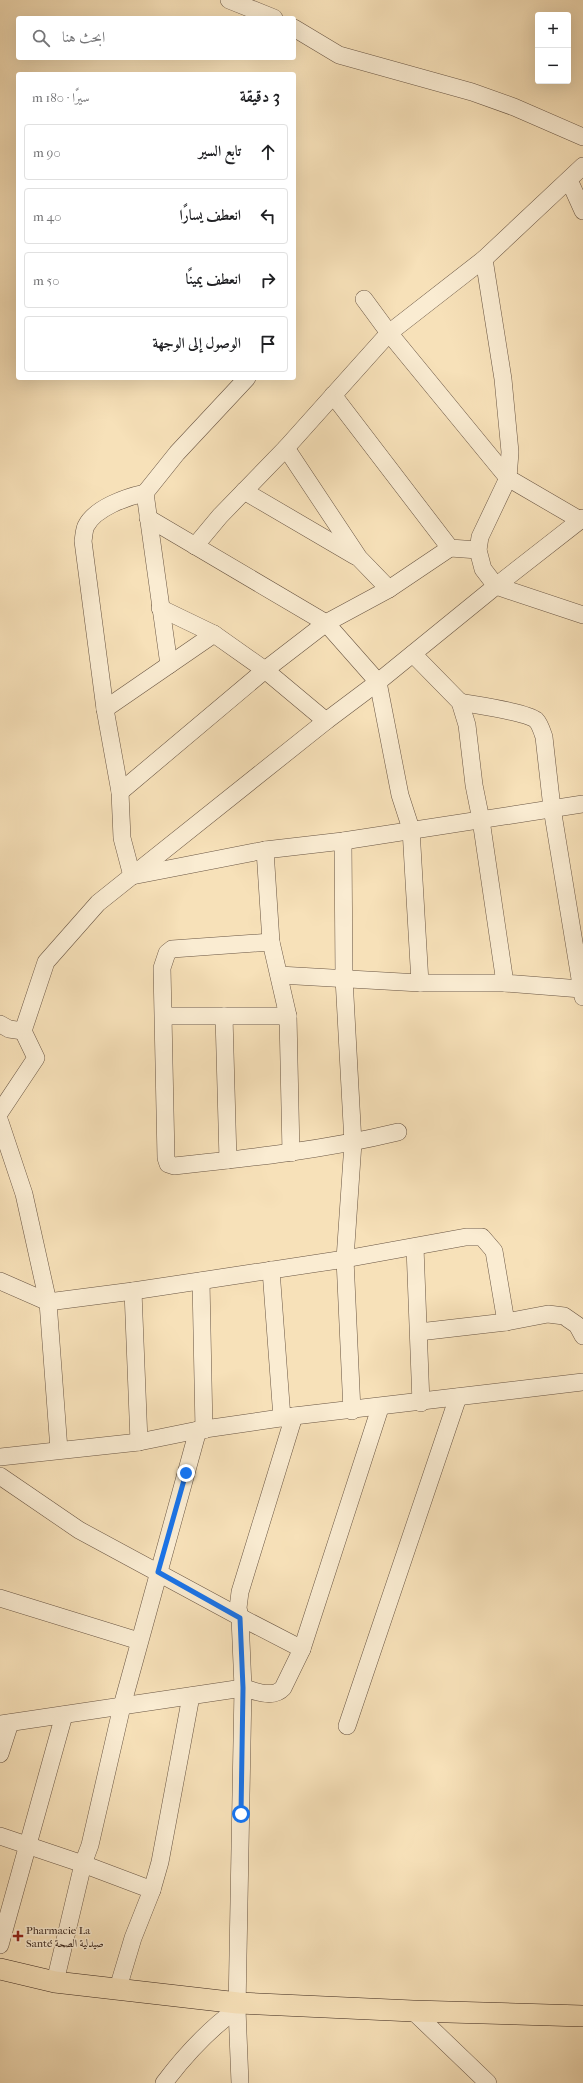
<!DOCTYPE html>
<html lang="ar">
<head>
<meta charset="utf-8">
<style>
	body { margin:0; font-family:"IM FELL French Canon",Amiri,serif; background:#f6f6f6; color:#202124; direction:rtl }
	.controls { position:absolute; right:12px; top:12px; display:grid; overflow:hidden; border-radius:4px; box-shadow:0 4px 16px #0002 }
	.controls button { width:36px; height:36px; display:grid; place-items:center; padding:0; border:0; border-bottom:1px solid #e0e0e0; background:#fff; color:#202124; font:20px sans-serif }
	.stop { position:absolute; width:12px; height:12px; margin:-9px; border:3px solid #1a73e8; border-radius:50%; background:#fff }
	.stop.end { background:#1a73e8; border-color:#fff; box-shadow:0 1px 4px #0008 }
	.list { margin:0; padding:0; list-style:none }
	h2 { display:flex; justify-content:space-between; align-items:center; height:52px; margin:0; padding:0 16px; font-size:17px }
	h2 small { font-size:13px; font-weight:400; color:#757577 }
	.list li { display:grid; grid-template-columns:26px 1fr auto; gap:12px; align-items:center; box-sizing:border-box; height:56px; margin:0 8px 8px; padding:0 8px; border:1px solid #e0e0e0; border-radius:4px }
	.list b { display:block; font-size:15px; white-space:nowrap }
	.list em { font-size:13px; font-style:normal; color:#757577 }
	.icon { flex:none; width:22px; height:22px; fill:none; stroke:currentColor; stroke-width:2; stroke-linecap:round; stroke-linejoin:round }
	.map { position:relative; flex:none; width:583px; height:2083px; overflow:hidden; direction:ltr }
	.search { position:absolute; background:#fff; box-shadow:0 4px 16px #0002; left:16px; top:16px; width:280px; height:44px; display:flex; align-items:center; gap:10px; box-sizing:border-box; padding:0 14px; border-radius:4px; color:#757577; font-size:15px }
	.panel { position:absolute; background:#fff; box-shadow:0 4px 16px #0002; left:16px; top:72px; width:280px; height:308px; border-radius:4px; direction:rtl }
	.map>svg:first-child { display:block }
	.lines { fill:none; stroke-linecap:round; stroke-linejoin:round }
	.minor-casing { stroke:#695543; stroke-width:18 }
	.major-casing { stroke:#3a261c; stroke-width:22 }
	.minor { stroke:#faecd2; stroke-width:17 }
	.major { stroke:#f7e1b9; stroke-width:21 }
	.route { stroke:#1a73e8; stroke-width:5 }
	.poi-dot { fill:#8f2418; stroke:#faecd2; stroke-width:1.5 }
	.labels { text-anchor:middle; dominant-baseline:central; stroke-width:3; stroke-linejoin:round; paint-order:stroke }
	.poi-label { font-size:11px; fill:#3a261c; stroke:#faecd2; text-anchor:start }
</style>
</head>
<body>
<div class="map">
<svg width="583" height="2083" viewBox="0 0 583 2083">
	<rect width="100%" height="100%" fill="#f7e1b9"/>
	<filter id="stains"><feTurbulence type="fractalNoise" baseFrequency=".005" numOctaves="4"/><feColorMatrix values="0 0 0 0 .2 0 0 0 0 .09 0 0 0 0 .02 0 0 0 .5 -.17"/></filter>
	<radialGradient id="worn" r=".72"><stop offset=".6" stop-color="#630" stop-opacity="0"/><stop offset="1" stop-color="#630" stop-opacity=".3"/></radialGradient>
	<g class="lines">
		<g class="minor-casing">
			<g id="minor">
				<path d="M 229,0 L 274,18"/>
				<path d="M 294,28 L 339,55 L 472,92 L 514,107 L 583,137"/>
				<path d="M 569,180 L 583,211"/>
				<path d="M 364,299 L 389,333 L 508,478 L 580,520"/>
				<path d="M 333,395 L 450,548 L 478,550"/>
				<path d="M 286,448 L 359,558 L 389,589"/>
				<path d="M 244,491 L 355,556"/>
				<path d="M 145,493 C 126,497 95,508 86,526 C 84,530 84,536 83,541 L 105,709 L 120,792 L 122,838 L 132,876 L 265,850 L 343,841 L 583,804"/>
				<path d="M 148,518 L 326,623 L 378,682 L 400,795 L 411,829 L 420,983"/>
				<path d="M 583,518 L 496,586 L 583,615"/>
				<path d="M 195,546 L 220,516 L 286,448 L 389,333 L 484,259 L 583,166"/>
				<path d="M 160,608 L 214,634"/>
				<path d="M 413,654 L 460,702 L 467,725 L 474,785 L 481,820 L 505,983 L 581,989"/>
				<path d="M 169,665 L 145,493 L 177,453 L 247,378"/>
				<path d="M 460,702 C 475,705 526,712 536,720 C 540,724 542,731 544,737 L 552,808 L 583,997"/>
				<path d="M 105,709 L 214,634 L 265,670 L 326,721"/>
				<path d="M 120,792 L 265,670 L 326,623 L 389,589 L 450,548"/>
				<path d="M 343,841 L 344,978 L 353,1143 L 345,1259 L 352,1411"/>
				<path d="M 265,850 L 271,942 L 288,1016 L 291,1153"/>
				<path d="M 271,942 L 172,949 L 167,953 L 162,968 L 166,1158 L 168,1164 L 174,1166 C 250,1158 324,1150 398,1132"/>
				<path d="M 279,975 L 420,983 L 505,983"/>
				<path d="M 164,1016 L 288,1016"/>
				<path d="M 224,1016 L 228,1160"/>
				<path d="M 0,1024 L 9,1029 L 23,1031"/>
				<path d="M 0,1112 L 36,1058 L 23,1031 L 46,962 L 98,903 L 326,721 L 378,682 L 496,586 L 483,569 L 478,550 L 480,537 L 508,478 L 510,452 L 503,379 L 484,259"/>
				<path d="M 0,1122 L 24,1194 L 48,1302 L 59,1450"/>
				<path d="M 415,1247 L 421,1403"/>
				<path d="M 271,1270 L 282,1418"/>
				<path d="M 0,1281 L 48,1302 L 133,1291 L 345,1259 L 466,1237 L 482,1237 L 494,1251 L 506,1322"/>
				<path d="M 201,1281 L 204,1430"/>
				<path d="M 133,1291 L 139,1442"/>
				<path d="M 419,1332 L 506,1322 L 548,1314 L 564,1316 L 577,1325 L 583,1336"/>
				<path d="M 0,1457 L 139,1442 L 198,1430 L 294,1416 L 583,1382"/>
				<path d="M 0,1476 L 79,1530 L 240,1617 L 302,1649"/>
				<path d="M 0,1598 L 139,1641"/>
				<path d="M 0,1724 L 243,1688 C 256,1691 273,1699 283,1688 L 302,1649 L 380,1408"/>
				<path d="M 347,1726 L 458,1397"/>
				<path d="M 0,1754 L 10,1723"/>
				<path d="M 0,1836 L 83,1864 L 152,1890"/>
				<path d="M 0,1945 L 64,1715"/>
				<path d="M 55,1982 L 83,1864 L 90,1845 L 122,1706 L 198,1430"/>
				<path d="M 118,1988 L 133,1938 L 152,1890 L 160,1862 L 191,1696"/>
				<path d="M 413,2011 L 488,2083"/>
				<path d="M 164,2083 C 185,2055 208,2030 237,2009"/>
				<path d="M 240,2083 L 237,2009 L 243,1688 L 240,1617 L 238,1608 L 240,1592 L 294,1416"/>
			</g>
		</g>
		<g class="major-casing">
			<path id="major" d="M 0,1969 L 55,1982 L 238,2003 L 413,2011 L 583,2016"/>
		</g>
		<use href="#minor" class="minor"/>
		<use href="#major" class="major"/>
	</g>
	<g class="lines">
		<path class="route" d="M 186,1473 L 158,1572 L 240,1618 L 243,1688 L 241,1814"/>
	</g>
	<path class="poi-dot" d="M16 1930h4v4h4v4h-4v4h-4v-4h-4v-4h4z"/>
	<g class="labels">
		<g class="poi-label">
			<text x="26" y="1930">Pharmacie La<tspan x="26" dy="13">Santé صيدلية الصحة</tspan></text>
		</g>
	</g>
	<rect width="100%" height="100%" filter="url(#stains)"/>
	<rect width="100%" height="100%" fill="url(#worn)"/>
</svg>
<div class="controls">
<button>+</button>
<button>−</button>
</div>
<div class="stop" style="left:241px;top:1814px"></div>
<div class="stop end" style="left:186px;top:1473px"></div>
<div class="search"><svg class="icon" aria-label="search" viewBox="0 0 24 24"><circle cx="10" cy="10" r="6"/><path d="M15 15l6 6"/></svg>ابحث هنا</div>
<section class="panel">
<h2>3 دقيقة<small>سيرًا · 180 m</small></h2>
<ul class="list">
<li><svg class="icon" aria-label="ahead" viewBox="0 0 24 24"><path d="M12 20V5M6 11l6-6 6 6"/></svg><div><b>تابع السير</b></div><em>90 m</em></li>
<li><svg class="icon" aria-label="left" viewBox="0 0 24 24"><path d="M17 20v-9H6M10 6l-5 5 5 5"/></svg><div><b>انعطف يسارًا</b></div><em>40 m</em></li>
<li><svg class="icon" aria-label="right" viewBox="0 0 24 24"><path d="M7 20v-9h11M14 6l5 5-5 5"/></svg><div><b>انعطف يمينًا</b></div><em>50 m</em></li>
<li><svg class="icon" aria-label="arrive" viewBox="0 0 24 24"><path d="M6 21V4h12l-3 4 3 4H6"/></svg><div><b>الوصول إلى الوجهة</b></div></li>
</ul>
</section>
</div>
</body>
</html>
